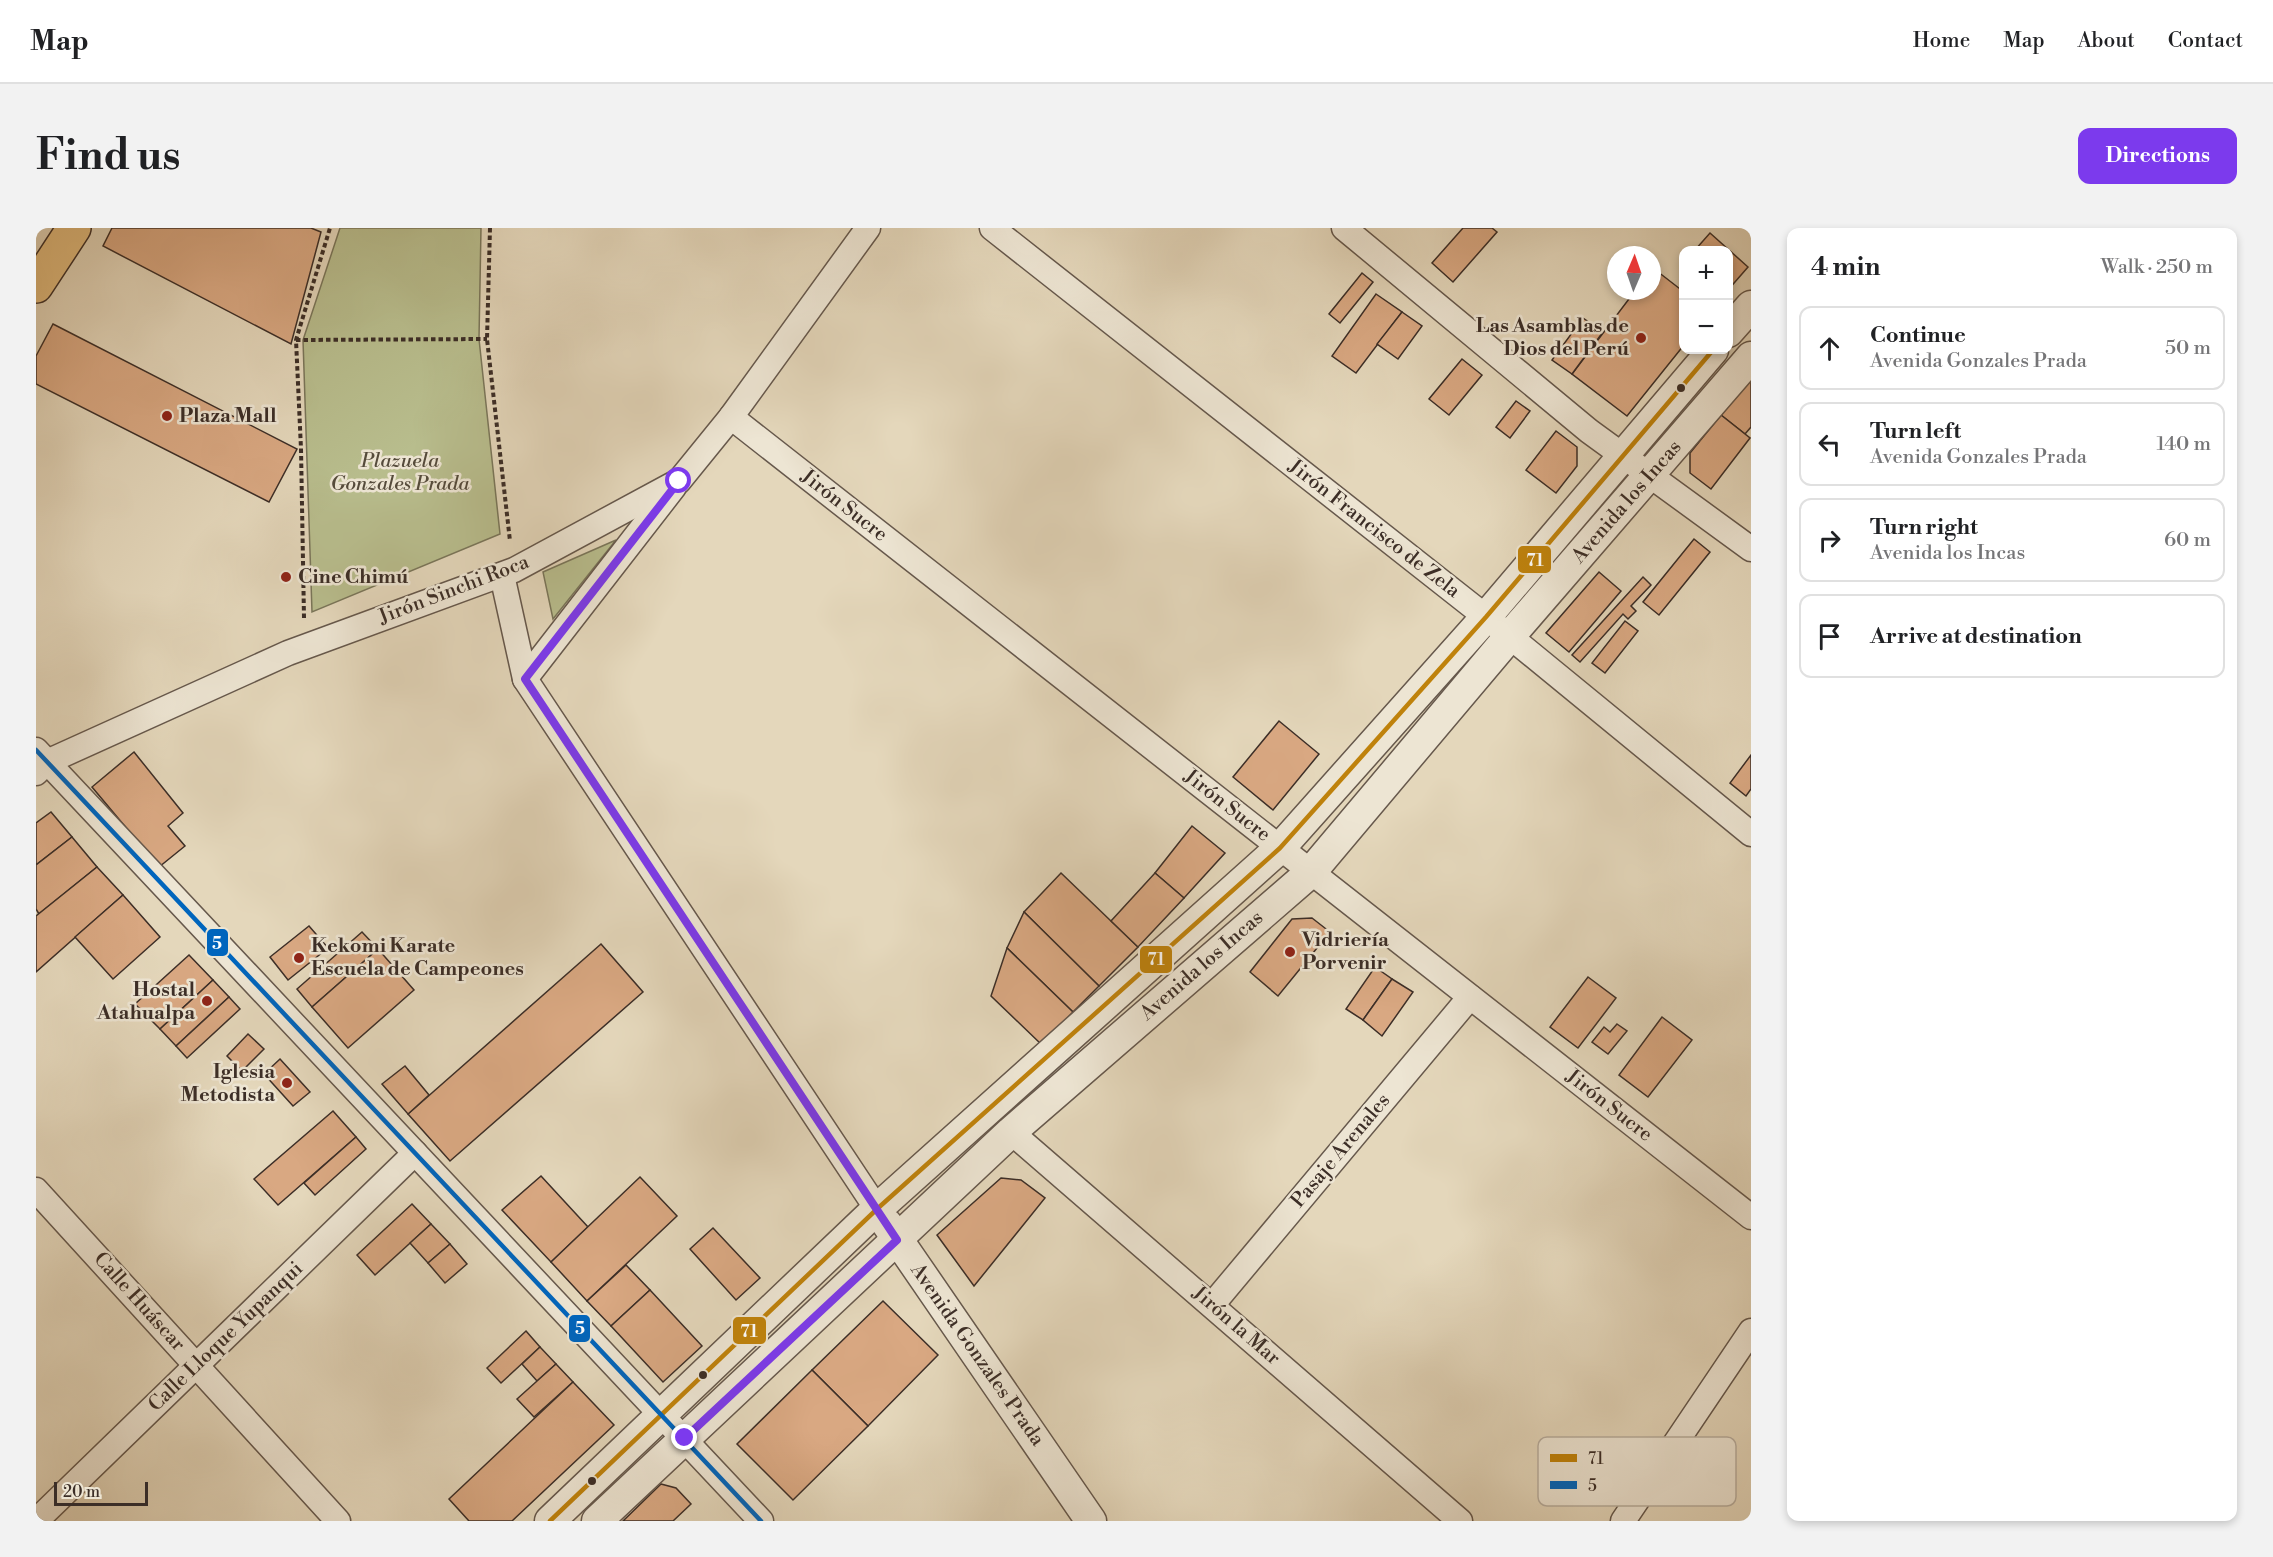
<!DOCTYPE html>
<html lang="en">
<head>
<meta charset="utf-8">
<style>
	body { margin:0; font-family:"Libre Bodoni",serif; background:#f2f2f2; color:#202124 }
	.controls { position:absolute; right:18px; top:18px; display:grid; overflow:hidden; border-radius:12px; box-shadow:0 3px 9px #0003 }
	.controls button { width:54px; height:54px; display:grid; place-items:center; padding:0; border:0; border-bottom:2px solid #e0e0e0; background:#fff; color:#202124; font:30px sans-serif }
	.compass { position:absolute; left:1571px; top:18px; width:54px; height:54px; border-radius:50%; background:#fff; box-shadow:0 3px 9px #0003; rotate:2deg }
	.scale { position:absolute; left:18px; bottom:15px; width:94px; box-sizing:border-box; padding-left:6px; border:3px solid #3c2e27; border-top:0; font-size:16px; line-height:21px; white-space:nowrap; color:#3c2e27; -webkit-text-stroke:4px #ede5d3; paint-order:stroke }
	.stop { position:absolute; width:18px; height:18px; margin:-14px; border:4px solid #7c3aed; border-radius:50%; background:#fff }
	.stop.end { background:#7c3aed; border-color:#fff; box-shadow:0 2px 6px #0008 }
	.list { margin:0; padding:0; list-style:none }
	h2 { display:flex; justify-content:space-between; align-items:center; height:78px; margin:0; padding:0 24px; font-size:26px }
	h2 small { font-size:20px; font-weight:400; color:#757577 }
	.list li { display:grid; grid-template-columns:39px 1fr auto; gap:18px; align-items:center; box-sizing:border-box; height:84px; margin:0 12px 12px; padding:0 12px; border:2px solid #e0e0e0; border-radius:12px }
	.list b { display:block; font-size:22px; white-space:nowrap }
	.list p { margin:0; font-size:20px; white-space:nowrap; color:#757577 }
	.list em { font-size:20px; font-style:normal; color:#757577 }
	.icon { flex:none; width:33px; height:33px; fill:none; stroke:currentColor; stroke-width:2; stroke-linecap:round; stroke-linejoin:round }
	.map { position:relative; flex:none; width:1715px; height:1293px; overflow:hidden; border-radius:12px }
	header { display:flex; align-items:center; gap:36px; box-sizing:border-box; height:84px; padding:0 30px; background:#fff; border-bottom:2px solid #e0e0e0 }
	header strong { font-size:28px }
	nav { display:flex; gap:33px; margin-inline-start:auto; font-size:21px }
	.intro { display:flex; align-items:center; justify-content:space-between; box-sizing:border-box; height:144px; padding:0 36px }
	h1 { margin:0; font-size:42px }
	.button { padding:15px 27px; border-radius:12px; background:#7c3aed; color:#fff; font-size:21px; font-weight:700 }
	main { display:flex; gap:36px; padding:0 36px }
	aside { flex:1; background:#fff; border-radius:12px; box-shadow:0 3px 9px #0003 }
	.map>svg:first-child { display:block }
	.green { fill:#b8bd8d; stroke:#7a765a; stroke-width:1.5 }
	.building { fill:#d9a882; stroke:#3c2e27; stroke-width:1.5 }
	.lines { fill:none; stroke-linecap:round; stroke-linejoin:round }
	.minor-casing { stroke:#66584c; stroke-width:27 }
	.tertiary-casing { stroke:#66584c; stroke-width:33 }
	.primary-casing { stroke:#3c2e27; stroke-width:36 }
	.path { stroke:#3c2e27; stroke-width:4; stroke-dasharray:4.5 3; stroke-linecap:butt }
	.minor { stroke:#ede5d3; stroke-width:24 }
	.tertiary { stroke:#ede5d3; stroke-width:30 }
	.primary { stroke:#e2bc7e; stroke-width:33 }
	.bus-1-casing { stroke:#ede5d3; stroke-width:9 }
	.bus-2-casing { stroke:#ede5d3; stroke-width:9 }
	.bus-1 { stroke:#bf820c; stroke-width:4.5 }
	.bus-2 { stroke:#0065bd; stroke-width:4.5 }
	.route { stroke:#7c3aed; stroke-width:8 }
	.poi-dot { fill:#8f2418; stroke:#ede5d3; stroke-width:2 }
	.bus-dot { fill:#3c2e27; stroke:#ede5d3; stroke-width:2 }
	.labels { text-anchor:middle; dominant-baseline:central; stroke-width:5; stroke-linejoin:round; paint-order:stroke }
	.poi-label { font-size:20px; font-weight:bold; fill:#3c2e27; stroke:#ede5d3; text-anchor:start }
	.park-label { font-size:20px; font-style:italic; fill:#554b3b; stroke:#ede5d3 }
	.street-label { font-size:20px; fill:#3c2e27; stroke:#ede5d3 }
	.key { fill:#ede5d3; stroke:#b8ae9f; stroke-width:1.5 }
	.key-label { font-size:16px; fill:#3c2e27 }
	.line-badge { stroke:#ede5d3; stroke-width:2 }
	.badge-label { font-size:16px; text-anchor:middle; font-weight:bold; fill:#fff }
</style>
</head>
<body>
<header>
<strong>Map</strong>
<nav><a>Home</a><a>Map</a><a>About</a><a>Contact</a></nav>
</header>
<div class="intro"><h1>Find us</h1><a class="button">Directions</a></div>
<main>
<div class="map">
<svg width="1715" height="1293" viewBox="0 0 1715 1293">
	<rect width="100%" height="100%" fill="#e4d7bb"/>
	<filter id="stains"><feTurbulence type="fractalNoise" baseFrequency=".00333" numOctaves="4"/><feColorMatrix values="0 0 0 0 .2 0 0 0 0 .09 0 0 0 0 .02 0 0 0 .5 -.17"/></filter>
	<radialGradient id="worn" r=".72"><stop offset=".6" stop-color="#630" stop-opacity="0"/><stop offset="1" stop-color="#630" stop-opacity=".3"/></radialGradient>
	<g class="green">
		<path d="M 304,0 L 445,0 L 443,111 L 464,306 L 276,384 L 267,112 Z"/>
		<path d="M 580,312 L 517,391 L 507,344 Z"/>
	</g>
	<g class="building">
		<path d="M 76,0 L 275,0 L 285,4 L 255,116 L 67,18 Z"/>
		<path d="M 1427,0 L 1456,0 L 1461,4 L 1417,54 L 1396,35 Z"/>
		<path d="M 1674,5 L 1712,39 L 1692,62 L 1692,22 L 1659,22 Z"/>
		<path d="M 1617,40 L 1648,64 L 1648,117 L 1591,188 L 1536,146 L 1599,63 L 1616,63 Z"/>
		<path d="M 1326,45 L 1337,54 L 1304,95 L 1293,86 Z"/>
		<path d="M 1340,66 L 1366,84 L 1320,145 L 1296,128 Z"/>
		<path d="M 1366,84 L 1386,98 L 1362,131 L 1341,116 Z"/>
		<path d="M 1547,90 L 1567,104 L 1536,146 L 1516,132 Z"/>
		<path d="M 17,96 L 261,221 L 233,274 L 0,156 L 0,128 Z"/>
		<path d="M 1426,131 L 1446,147 L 1413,187 L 1393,171 Z"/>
		<path d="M 1715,149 L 1715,199 L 1709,206 L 1685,187 Z"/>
		<path d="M 1480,173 L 1494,183 L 1474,210 L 1460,199 Z"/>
		<path d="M 1685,187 L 1714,210 L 1675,261 L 1654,245 L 1654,225 Z"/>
		<path d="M 1520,203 L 1541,219 L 1541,238 L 1520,265 L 1490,242 Z"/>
		<path d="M 1658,311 L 1674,324 L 1623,387 L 1607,374 Z"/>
		<path d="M 1563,344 L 1585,363 L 1533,424 L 1510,405 Z"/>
		<path d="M 1607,349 L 1615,357 L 1595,378 L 1600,383 L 1592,391 L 1587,386 L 1544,434 L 1536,427 Z"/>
		<path d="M 1589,393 L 1602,403 L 1569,445 L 1556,435 Z"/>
		<path d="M 1243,493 L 1283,526 L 1237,582 L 1197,549 Z"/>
		<path d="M 98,524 L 147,585 L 132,598 L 149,618 L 123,639 L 56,559 Z"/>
		<path d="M 1715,527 L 1715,561 L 1710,568 L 1694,555 Z"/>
		<path d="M 15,584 L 36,609 L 0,637 L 0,595 Z"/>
		<path d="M 1156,598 L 1189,625 L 1148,670 L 1119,645 Z"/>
		<path d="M 36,609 L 61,639 L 3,686 L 0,681 L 0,637 Z"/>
		<path d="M 61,639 L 87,667 L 0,744 L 0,688 Z"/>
		<path d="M 1025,645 L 1102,719 L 1063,758 L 988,684 Z"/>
		<path d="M 1119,645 L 1148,670 L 1102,719 L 1075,693 Z"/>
		<path d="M 87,667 L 124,709 L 77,751 L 39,709 Z"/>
		<path d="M 988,684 L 1063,758 L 1037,784 L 971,720 Z"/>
		<path d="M 1276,690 L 1294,704 L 1242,768 L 1214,744 L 1256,691 Z"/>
		<path d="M 273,698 L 292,720 L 252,752 L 234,729 Z"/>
		<path d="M 326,704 L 342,721 L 276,779 L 261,761 Z"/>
		<path d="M 565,716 L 607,764 L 414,933 L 372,886 Z"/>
		<path d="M 971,720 L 1037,784 L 1006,817 L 955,768 Z"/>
		<path d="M 342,721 L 378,762 L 312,820 L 276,779 Z"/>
		<path d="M 153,727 L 177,752 L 124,801 L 99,776 Z"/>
		<path d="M 1339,739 L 1356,751 L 1327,792 L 1310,781 Z"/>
		<path d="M 1552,749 L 1580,770 L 1542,820 L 1514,799 Z"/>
		<path d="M 1356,751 L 1377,764 L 1346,808 L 1327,792 Z"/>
		<path d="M 177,752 L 193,769 L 140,818 L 124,801 Z"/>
		<path d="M 193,769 L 204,781 L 151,830 L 140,818 Z"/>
		<path d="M 1626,789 L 1656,812 L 1612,869 L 1583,847 Z"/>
		<path d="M 1581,796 L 1591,803 L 1572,826 L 1556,814 L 1568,799 L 1574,804 Z"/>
		<path d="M 212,806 L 228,821 L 206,843 L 191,828 Z"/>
		<path d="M 244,831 L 274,864 L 257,878 L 228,846 Z"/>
		<path d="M 369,838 L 393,867 L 372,886 L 346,856 Z"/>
		<path d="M 297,883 L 320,909 L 242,977 L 218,951 Z"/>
		<path d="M 320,909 L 330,921 L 279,967 L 268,955 Z"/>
		<path d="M 505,948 L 552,999 L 515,1034 L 466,982 Z"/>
		<path d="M 604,949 L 641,988 L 551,1073 L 515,1034 Z"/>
		<path d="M 965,950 L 985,952 L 1009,970 L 938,1058 L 901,1007 Z"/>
		<path d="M 376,976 L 395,996 L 339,1047 L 321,1027 Z"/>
		<path d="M 395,996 L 414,1016 L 392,1035 L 374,1015 Z"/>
		<path d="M 677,1000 L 724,1050 L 700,1072 L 654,1021 Z"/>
		<path d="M 414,1016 L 431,1036 L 409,1055 L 392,1035 Z"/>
		<path d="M 590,1037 L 614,1062 L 575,1098 L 551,1073 Z"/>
		<path d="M 614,1062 L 666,1118 L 627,1154 L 575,1098 Z"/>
		<path d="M 847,1073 L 902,1127 L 832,1198 L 776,1142 Z"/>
		<path d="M 490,1103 L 504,1119 L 465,1155 L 451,1140 Z"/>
		<path d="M 504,1119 L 520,1136 L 501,1153 L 486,1136 Z"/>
		<path d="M 520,1136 L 537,1154 L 498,1189 L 481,1171 Z"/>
		<path d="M 776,1142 L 832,1198 L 757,1272 L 701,1216 Z"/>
		<path d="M 537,1154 L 578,1197 L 476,1293 L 433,1293 L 413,1271 Z"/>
		<path d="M 625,1256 L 640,1260 L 655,1276 L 637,1293 L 587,1293 Z"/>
	</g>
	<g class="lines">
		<g class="minor-casing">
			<g id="minor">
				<path d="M 956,0 L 1450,389 L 1715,606"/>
				<path d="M 1308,0 L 1553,203 L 1715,321"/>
				<path d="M 695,189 L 1715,989"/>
				<path d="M 466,347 L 489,451 L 841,981"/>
				<path d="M 489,451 L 638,259"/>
				<path d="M 0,522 L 725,1293"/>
				<path d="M 0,545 L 11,534 L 252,425 L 478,342 L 643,253 L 695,189 L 832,0"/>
				<path d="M 975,904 L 1424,1293"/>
				<path d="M 0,962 L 302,1293"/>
				<path d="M 1176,1077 L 1434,769"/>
				<path d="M 0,1293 L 379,925"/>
				<path d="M 1587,1293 L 1715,1103"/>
			</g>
		</g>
		<g class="tertiary-casing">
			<g id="tertiary">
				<path d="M 1692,104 L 1715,78"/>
				<path d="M 851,996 L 1055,1293"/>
				<path d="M 514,1293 L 841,981 L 1244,620 L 1450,389 L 1677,122"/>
				<path d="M 561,1293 L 975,904 L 1275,644 L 1473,409 L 1715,129"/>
			</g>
		</g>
		<g class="primary-casing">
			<path id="primary" d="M 0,58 L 38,0"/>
		</g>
		<g class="path">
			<path d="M 454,0 L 451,111 L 474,313"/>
			<path d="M 260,112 L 451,111"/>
			<path d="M 268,390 L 265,221 L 260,112 L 294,0"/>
		</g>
		<use href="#minor" class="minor"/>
		<use href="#tertiary" class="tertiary"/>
		<use href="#primary" class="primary"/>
		<g class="bus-1-casing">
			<path id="bus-1" d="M 514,1293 L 841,981 L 1244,620 L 1450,389 L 1677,122"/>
		</g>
		<g class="bus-2-casing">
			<path id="bus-2" d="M 0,522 L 725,1293"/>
		</g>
		<use href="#bus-1" class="bus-1"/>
		<use href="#bus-2" class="bus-2"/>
	</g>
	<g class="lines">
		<path class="route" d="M 643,253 L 489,451 L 861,1012 L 649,1210"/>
	</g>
	<g class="poi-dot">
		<circle cx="1605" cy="110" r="6"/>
		<circle cx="131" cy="188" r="6"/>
		<circle cx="250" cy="349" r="6"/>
		<circle cx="1254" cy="724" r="6"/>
		<circle cx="263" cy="730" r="6"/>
		<circle cx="171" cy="773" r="6"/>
		<circle cx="251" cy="855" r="6"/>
	</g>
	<g class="bus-dot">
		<circle cx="1645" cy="160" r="5"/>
		<circle cx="667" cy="1147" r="5"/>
		<circle cx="556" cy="1253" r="5"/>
	</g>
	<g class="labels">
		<g class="poi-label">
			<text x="1593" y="98" text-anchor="end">Las Asamblas de<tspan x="1593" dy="23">Dios del Perú</tspan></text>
			<text x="143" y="188">Plaza Mall</text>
			<text x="262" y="349">Cine Chimú</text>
			<text x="1266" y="712">Vidriería<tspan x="1266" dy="23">Porvenir</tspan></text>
			<text x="275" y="718">Kekomi Karate<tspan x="275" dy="23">Escuela de Campeones</tspan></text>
			<text x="159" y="762" text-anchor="end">Hostal<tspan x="159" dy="23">Atahualpa</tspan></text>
			<text x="239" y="844" text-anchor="end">Iglesia<tspan x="239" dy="23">Metodista</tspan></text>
		</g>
		<g class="park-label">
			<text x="364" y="233">Plazuela<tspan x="364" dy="23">Gonzales Prada</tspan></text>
		</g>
		<g class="street-label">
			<text transform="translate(1591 274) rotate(-49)">Avenida los Incas</text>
			<text transform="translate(808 278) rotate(38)">Jirón Sucre</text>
			<text transform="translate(1338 301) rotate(38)">Jirón Francisco de Zela</text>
			<text transform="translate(418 362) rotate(-21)">Jirón Sinchi Roca</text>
			<text transform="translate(1191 578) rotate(38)">Jirón Sucre</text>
			<text transform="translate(1166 738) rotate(-41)">Avenida los Incas</text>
			<text transform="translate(1573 878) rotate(38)">Jirón Sucre</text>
			<text transform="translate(1305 923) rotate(-50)">Pasaje Arenales</text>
			<text transform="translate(103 1074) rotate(48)">Calle Huáscar</text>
			<text transform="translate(1200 1098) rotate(41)">Jirón la Mar</text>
			<text transform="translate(190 1109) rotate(-44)">Calle Lloque Yupanqui</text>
			<text transform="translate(941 1127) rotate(55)">Avenida Gonzales Prada</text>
		</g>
	</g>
	<rect x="1502" y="1209" width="198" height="69" rx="9" class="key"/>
	<rect x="1514" y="1226" width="27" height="8" fill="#bf820c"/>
	<rect x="1514" y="1253" width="27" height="8" fill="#0065bd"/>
	<g class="key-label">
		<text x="1552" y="1236">71</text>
		<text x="1552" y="1263">5</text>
	</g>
	<g class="line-badge">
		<rect x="1481" y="317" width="35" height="29" rx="6" fill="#bf820c"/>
		<rect x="170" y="700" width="23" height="29" rx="6" fill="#0065bd"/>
		<rect x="1103" y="717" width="34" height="29" rx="6" fill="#bf820c"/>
		<rect x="532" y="1086" width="23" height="29" rx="6" fill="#0065bd"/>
		<rect x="696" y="1088" width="35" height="29" rx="6" fill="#bf820c"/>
	</g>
	<g class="badge-label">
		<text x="1499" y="338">71</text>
		<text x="181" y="721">5</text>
		<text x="1120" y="737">71</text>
		<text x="544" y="1106">5</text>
		<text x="713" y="1109">71</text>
	</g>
	<rect width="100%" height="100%" filter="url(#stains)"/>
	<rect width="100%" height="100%" fill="url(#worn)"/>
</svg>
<div class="controls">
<button>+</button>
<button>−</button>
</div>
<svg class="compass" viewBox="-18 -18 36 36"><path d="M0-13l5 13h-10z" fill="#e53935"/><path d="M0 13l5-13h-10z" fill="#757577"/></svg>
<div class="scale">20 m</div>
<div class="stop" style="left:643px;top:253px"></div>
<div class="stop end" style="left:649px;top:1210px"></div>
</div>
<aside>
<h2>4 min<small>Walk · 250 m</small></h2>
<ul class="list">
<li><svg class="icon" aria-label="ahead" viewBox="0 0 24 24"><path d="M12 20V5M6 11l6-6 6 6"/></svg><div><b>Continue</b><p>Avenida Gonzales Prada</p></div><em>50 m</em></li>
<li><svg class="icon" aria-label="left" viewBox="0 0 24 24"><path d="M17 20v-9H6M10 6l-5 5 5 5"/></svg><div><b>Turn left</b><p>Avenida Gonzales Prada</p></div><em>140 m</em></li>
<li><svg class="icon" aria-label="right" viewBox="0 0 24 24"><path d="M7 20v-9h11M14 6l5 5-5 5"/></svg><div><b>Turn right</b><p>Avenida los Incas</p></div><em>60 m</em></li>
<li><svg class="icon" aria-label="arrive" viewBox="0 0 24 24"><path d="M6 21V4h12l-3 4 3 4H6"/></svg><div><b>Arrive at destination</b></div></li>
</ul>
</aside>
</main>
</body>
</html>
